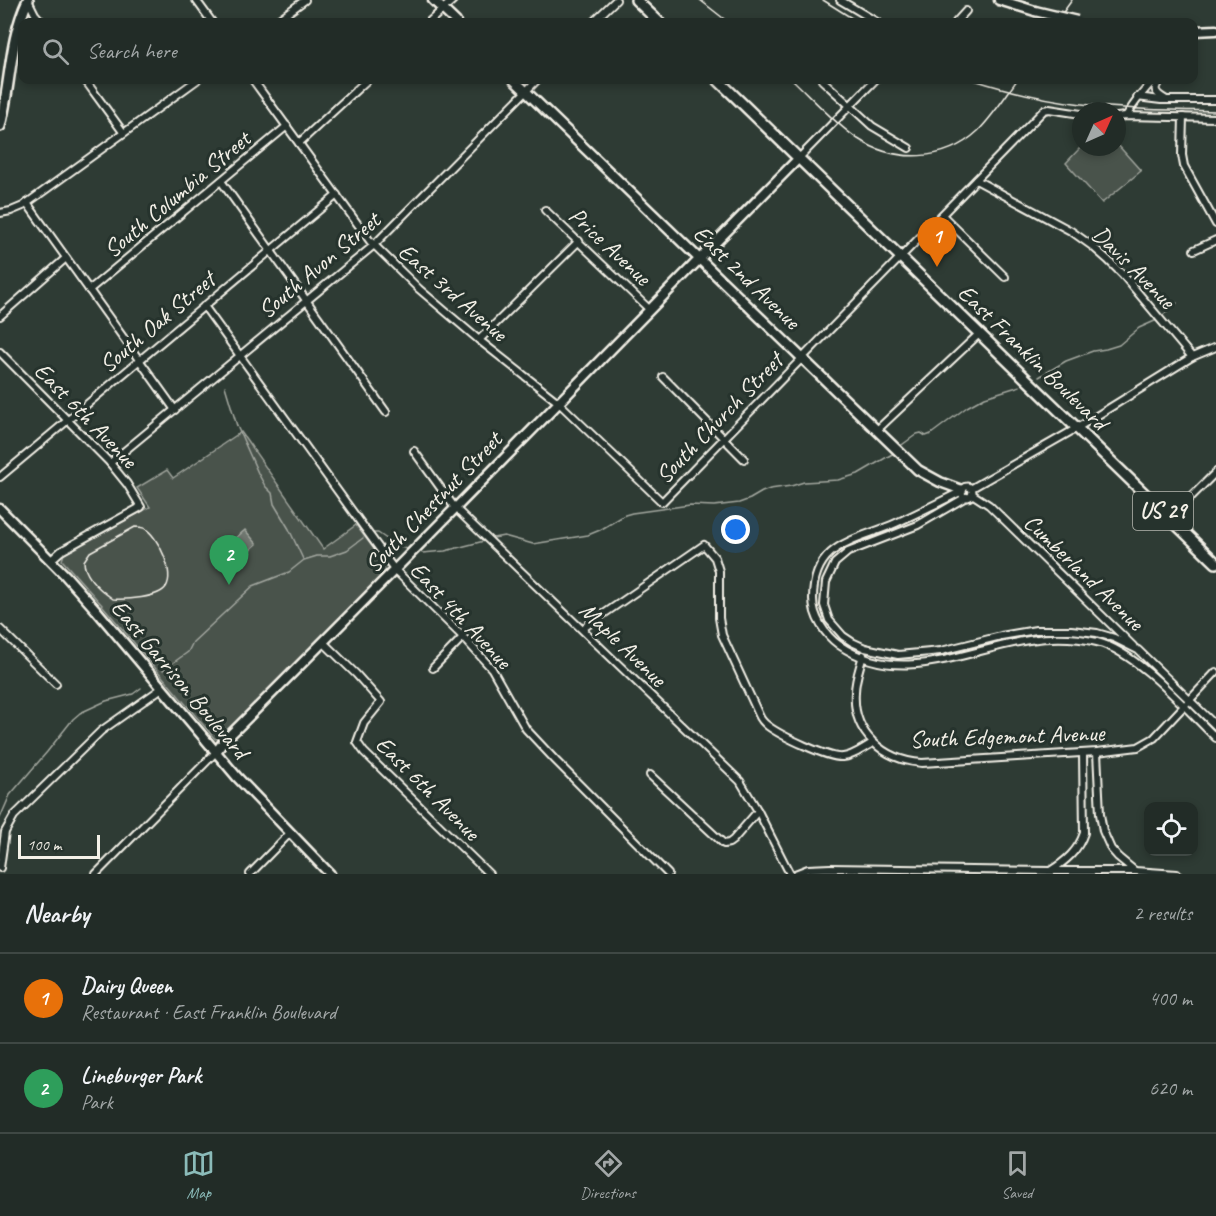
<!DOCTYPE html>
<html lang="en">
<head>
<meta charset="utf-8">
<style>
	body { margin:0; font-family:Caveat,sans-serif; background:#2e3833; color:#f1f3f6 }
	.controls { position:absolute; right:18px; bottom:18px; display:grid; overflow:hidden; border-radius:12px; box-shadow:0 3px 9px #0003 }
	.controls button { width:54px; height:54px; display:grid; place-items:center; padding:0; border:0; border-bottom:2px solid #3f4844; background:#222c27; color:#f1f3f6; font:30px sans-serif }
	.compass { position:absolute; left:1072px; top:102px; width:54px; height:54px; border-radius:50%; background:#222c27; box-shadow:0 3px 9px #0003; rotate:45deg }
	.scale { position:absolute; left:18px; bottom:15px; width:82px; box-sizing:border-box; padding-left:6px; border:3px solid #f4f1e8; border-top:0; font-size:16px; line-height:21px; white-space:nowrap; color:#f4f1e8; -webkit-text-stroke:4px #26332d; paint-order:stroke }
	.you { position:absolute; left:736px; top:530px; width:21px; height:21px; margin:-15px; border:4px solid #fff; border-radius:50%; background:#1a73e8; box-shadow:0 0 0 9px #1a73e833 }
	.badge { display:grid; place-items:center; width:39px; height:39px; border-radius:50%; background:#8bbbb9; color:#fff; font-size:20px; font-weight:700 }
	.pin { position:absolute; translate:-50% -50px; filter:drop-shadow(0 2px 3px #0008) }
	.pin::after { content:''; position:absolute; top:32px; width:21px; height:18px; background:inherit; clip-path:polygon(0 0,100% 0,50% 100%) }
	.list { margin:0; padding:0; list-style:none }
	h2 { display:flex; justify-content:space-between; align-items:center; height:78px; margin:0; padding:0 24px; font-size:26px }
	h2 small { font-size:20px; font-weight:400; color:#a2a7a7 }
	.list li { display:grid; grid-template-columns:39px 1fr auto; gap:18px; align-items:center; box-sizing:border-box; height:90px; padding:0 24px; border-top:2px solid #3f4844 }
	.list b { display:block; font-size:22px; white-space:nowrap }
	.list p { margin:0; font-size:20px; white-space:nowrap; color:#a2a7a7 }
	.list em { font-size:20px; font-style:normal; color:#a2a7a7 }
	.icon { flex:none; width:33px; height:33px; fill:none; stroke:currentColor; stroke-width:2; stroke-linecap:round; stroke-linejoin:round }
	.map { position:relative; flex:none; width:1216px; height:874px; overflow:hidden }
	.search { position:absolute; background:#222c27; box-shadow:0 3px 9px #0003; left:18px; right:18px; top:18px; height:66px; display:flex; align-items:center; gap:15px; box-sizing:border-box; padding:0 21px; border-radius:12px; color:#a2a7a7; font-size:22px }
	.sheet { height:258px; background:#222c27 }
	nav { display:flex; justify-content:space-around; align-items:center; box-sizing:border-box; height:84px; border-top:2px solid #3f4844; background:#222c27; font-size:16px; color:#a2a7a7 }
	nav a { display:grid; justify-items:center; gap:3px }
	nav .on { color:#8bbbb9 }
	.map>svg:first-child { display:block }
	.green { fill:#48524c; stroke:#9ea29a; stroke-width:1.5 }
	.water { fill:#6f7770; stroke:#a4a8a0; stroke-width:1.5 }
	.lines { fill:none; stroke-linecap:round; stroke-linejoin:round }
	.stream { stroke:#a4a8a0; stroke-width:1.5 }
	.street-casing { stroke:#f4f1e8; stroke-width:10 }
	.secondary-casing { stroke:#f4f1e8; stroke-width:13 }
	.primary-casing { stroke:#f4f1e8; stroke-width:14 }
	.street { stroke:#26332d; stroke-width:6 }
	.secondary { stroke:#26332d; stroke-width:8 }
	.primary { stroke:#26332d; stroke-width:9 }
	.rail { stroke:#f4f1e8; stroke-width:1.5 }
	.secondary-bridge-casing { stroke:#f4f1e8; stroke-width:13; stroke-linecap:butt }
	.secondary-bridge { stroke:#26332d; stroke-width:8 }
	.labels { text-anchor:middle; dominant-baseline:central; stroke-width:6; stroke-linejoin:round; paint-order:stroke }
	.shield { fill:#26332d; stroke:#b6b8b0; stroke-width:1.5 }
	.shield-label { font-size:22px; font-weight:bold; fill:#f4f1e8 }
	.street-label { font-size:24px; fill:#f4f1e8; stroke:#26332d }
</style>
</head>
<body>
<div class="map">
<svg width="1216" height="874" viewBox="0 0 1216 874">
	<rect width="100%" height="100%" fill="#2e3b34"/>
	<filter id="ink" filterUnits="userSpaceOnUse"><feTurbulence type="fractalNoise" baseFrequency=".0167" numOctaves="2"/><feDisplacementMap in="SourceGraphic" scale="12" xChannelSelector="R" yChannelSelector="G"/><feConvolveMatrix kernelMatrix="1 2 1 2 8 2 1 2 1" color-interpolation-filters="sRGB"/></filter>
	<g filter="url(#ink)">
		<g class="green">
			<path d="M 1117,144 L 1141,171 L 1102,203 L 1066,163 L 1081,147 L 1117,147 Z"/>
			<path d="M 241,432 L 323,549 L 356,525 L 389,569 L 221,738 L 215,739 L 102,605 L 62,560 L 64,554 L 150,507 L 137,488 L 167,470 L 173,478 Z"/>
		</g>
		<path class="water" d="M 245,530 L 257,544 L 237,562 L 230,553 L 235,548 L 231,542 Z"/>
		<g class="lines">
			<g class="stream">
				<path d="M 1163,315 L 1177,303"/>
				<path d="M 1039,377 L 1066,361 L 1093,351 L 1106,349 L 1119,345 L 1139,328 L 1157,320"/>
				<path d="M 225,386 L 237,426 L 258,473 L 265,486 L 272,493 L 274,504 L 289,529 L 303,559"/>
				<path d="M 899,447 L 917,434 L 921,433 L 926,436 L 931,434 L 967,407 L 985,397 L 1020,386"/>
				<path d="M 374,533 L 378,533 L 394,544 L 408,550"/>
				<path d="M 493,538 L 504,536 L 533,544 L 588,535 L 600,530 L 625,515 L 632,513 L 690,505 L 714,506 L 739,503 L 750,499 L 762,492 L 770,489 L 791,486 L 804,482 L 838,480 L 858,474 L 894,453"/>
				<path d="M 422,553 L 445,551 L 484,541"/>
				<path d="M 163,670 L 188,652 L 193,642 L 253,586 L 289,572 L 304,560 L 317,556 L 330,556 L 347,550 L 363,538"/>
				<path d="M 0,818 L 10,795 L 47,752 L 73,719 L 80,713 L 106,701 L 133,694 L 141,688"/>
			</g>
			<g class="street-casing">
				<g id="street">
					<path d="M 28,0 L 35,14 L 42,22"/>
					<path d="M 196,0 L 212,22"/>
					<path d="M 840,0 L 877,22"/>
					<path d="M 275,22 L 305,0"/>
					<path d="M 429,22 L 453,0"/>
					<path d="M 593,22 L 616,0"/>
					<path d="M 956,22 L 966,11"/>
					<path d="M 85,80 L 123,132"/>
					<path d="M 253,80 L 370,241 L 419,289 L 479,340 L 558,402 L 662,502 L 1044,110 L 1049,109 L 1081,114"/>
					<path d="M 822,80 L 872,126 L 909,148"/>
					<path d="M 1161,80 C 1152,89 1155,93 1165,99"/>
					<path d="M 1137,97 L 1161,100 L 1216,100"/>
					<path d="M 1126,116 C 1135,102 1143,91 1154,80"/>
					<path d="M 1117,117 L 1126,116 L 1216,118"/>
					<path d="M 1183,117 L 1182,155 L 1184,166 L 1216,224"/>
					<path d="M 299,143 L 367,80"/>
					<path d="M 799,158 L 875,80"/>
					<path d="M 976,180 L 1071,231 L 1092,246 L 1108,260 L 1123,275 L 1192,357"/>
					<path d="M 221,181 L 386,412"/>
					<path d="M 27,203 L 175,410"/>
					<path d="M 545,210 L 649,309"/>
					<path d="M 0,213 L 11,211 L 23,206 L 197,80"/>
					<path d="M 942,215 L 1005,277"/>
					<path d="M 1194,250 L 1216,240"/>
					<path d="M 89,290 L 287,126"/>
					<path d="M 204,306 L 394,569 L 463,637 L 492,669 L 526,729 L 556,761 L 668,874"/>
					<path d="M 0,316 L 66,258"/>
					<path d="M 479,340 L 579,241"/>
					<path d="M 0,352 L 110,463 L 127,484 L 141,507 L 61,551 L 51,560"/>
					<path d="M 663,377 L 744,459"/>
					<path d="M 877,430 L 980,333"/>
					<path d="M 414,451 L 455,508 L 740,781 L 758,811 L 790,874"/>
					<path d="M 110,463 L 373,246 L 537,80"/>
					<path d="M 0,477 L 337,195"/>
					<circle cx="967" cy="492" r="5.5"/>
					<path d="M 972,488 L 1077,428 L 1192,357 L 1216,347"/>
					<path d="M 962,491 C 940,502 918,513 896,523 C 856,541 813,542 813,599 C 813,617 825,635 839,645 C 900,687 965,650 1029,640 C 1050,637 1075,637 1097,642 C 1137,652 1186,709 1216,738"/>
					<path d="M 972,494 L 989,505 L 1133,646"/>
					<path d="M 966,497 L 918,525 L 848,552 L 835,563 L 826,582 L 824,605 L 829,620 L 843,636 L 852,642 L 865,648 L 898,655 L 941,651 L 1001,636 L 1036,630 L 1071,630 L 1097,633 L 1114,638 L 1138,650 L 1216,726"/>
					<path d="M 1170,518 L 1216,472"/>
					<path d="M 0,629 L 56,684"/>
					<path d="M 582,629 L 704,545 L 715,558 L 719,571 L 719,618 L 722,635 L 759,715 C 761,720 764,723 768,726 C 780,735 829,759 843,757 C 854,756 863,748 873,743"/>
					<path d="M 324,643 L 356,674 L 381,702 L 364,723 L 357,742 L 364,752 L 489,874"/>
					<path d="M 863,655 C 860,667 855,680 855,692 C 852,733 883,760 922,763 L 1097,752 L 1138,747 L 1154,738 L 1216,672"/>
					<path d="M 433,668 L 463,637"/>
					<path d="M 1097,752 L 1100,814 L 1103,831 L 1111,849 L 1118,857 L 1135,871 L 1177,874"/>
					<path d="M 650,775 L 724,844 L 729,843 L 733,840 L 758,811"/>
					<path d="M 0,868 L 5,832 L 14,816 L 101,731 L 162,688"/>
					<path d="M 1050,871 L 1135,871"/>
					<path d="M 96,874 L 216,752"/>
					<path d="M 250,874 L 290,833"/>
					<path d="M 795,874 L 808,869 L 830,868 L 1050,871 C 1066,861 1078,851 1084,833 L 1083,753"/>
				</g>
			</g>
			<g class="secondary-casing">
				<g id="secondary">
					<path d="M 433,0 L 456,22"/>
					<path d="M 999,0 L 1035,11"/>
					<path d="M 1194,31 L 1216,30"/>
					<path d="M 514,80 L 918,470 L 940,482 L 962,490"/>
					<path d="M 0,509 L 65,575 L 97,611 L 237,777 L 330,874"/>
					<path d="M 216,752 L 224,741 C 418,549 607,352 799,158"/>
				</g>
			</g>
			<g class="primary-casing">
				<g id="primary">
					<path d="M 636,0 L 659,22"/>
					<path d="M 718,80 L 1216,563"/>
					<path d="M 0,126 C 11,84 9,40 28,0"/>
				</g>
			</g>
			<use href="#street" class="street"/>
			<use href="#secondary" class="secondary"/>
			<use href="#primary" class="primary"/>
			<g class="rail">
				<path d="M 700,0 L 728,22"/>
				<path d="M 823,0 L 858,22"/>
				<path d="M 1056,22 L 1072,0"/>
				<path d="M 793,80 C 813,99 835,124 858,139 C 895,163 945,162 978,131 C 993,116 1005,97 1017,80"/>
				<path d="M 974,80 C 1009,91 1045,100 1082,104 C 1126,110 1171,110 1216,111"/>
				<path d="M 135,527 C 139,527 141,527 144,528 C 158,535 175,573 166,587 C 159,598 125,600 113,599 C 100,590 84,577 84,561 L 90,552 Z"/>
			</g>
			<g class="secondary-bridge-casing">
				<path id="secondary-bridge" d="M 1035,11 L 1077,21"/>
			</g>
			<use href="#secondary-bridge" class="secondary-bridge"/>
		</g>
	</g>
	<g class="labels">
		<rect class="shield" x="1133" y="492" width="60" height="38" rx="4.5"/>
		<g class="shield-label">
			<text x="1163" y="511">US 29</text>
		</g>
		<g class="street-label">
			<text transform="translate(177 194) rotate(-40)">South Columbia Street</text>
			<text transform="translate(610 246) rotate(43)">Price Avenue</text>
			<text transform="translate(319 265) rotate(-40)">South Avon Street</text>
			<text transform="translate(1134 267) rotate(45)">Davis Avenue</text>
			<text transform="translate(747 277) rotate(44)">East 2nd Avenue</text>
			<text transform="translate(453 292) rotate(41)">East 3rd Avenue</text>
			<text transform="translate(157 322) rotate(-40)">South Oak Street</text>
			<text transform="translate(1033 357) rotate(44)">East Franklin Boulevard</text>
			<text transform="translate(86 415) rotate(46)">East 6th Avenue</text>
			<text transform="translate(719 418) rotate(-46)">South Church Street</text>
			<text transform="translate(433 502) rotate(-46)">South Chestnut Street</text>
			<text transform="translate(1084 572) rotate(44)">Cumberland Avenue</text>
			<text transform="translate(461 615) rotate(47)">East 4th Avenue</text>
			<text transform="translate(623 644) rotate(44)">Maple Avenue</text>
			<text transform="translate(180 679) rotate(50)">East Garrison Boulevard</text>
			<text transform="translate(1007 736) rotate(-2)">South Edgemont Avenue</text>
			<text transform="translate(428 788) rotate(45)">East 6th Avenue</text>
		</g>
	</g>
</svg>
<div class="controls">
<button><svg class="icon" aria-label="locate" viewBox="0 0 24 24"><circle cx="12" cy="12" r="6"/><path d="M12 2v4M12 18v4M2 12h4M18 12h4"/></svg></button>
</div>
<svg class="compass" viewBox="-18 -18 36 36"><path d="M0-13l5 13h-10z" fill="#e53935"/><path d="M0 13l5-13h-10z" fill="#a2a7a7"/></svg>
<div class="scale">100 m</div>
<div class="you"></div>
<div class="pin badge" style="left:937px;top:267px;background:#e8710a">1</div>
<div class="pin badge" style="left:229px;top:585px;background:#2e9e5b">2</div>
<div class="search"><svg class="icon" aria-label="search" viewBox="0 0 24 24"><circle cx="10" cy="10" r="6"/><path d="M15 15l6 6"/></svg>Search here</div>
</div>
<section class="sheet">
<h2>Nearby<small>2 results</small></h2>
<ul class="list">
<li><span class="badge" style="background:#e8710a">1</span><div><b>Dairy Queen</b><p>Restaurant · East Franklin Boulevard</p></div><em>400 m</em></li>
<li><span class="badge" style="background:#2e9e5b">2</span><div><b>Lineburger Park</b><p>Park</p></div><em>620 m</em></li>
</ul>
</section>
<nav>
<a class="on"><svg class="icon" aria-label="map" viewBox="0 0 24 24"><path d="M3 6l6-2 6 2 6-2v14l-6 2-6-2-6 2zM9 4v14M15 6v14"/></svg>Map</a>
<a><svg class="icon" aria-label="directions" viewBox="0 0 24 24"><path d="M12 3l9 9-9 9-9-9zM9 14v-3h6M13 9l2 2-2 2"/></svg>Directions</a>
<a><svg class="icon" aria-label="saved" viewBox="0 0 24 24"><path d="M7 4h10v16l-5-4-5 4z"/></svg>Saved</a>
</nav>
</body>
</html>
